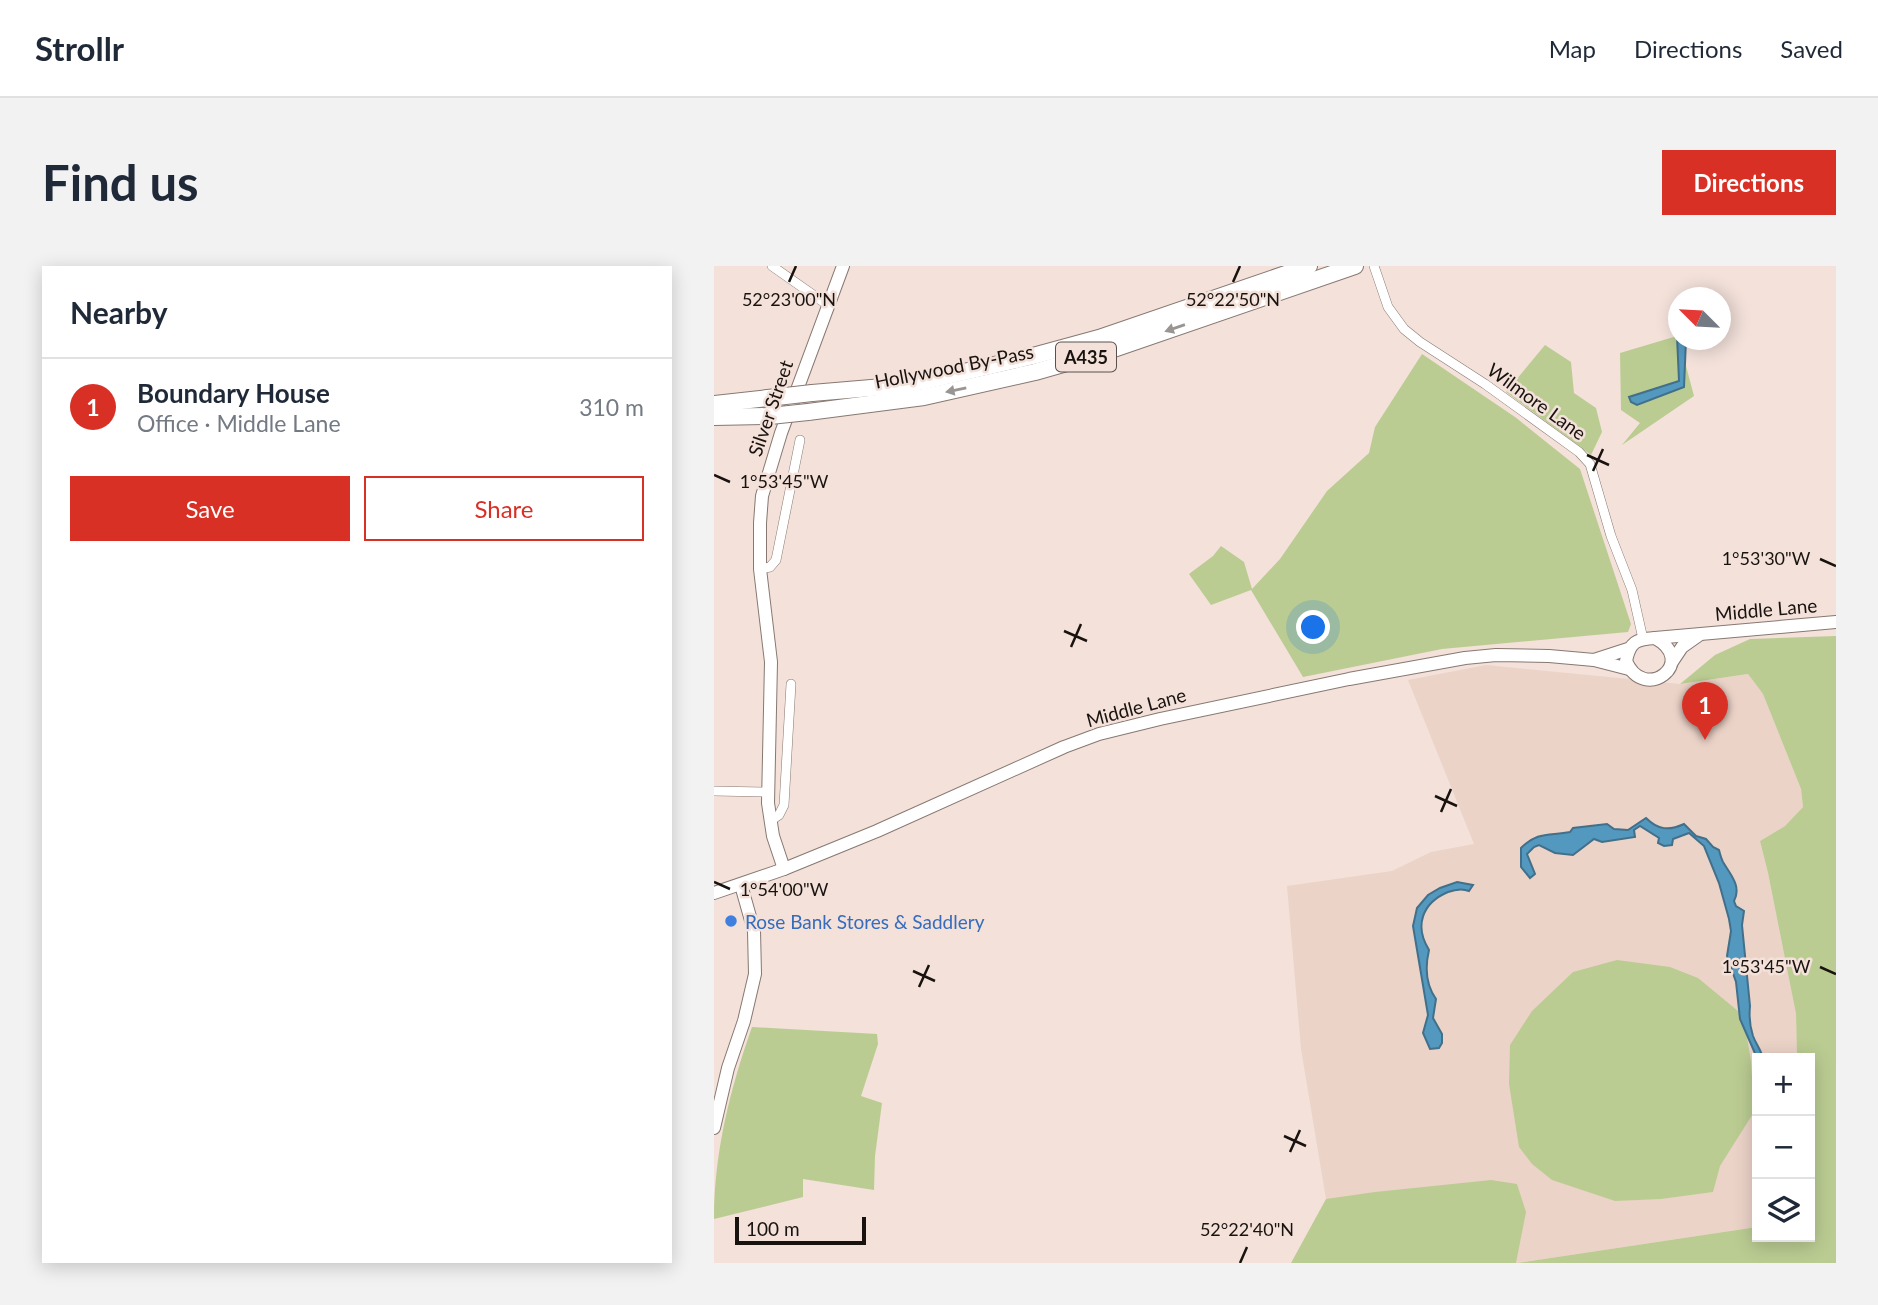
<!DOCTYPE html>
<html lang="en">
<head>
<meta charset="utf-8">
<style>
	body { margin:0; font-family:Lato,sans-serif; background:#f2f2f3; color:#1f2937 }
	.controls { position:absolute; right:21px; bottom:21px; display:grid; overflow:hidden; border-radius:0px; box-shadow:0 4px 18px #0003 }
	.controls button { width:63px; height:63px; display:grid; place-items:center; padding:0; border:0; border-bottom:2px solid #e0e1e3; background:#fff; color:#1f2937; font:35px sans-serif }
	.compass { position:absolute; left:954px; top:21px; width:63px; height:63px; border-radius:50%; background:#fff; box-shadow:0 4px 18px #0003; rotate:294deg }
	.scale { position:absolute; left:21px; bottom:18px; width:131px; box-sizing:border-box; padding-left:7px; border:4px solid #191310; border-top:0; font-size:19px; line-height:24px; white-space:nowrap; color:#191310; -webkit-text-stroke:5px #f3e1da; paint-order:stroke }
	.you { position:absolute; left:600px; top:362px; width:24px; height:24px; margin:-18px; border:5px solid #fff; border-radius:50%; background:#1a73e8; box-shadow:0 0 0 10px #1a73e833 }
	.badge { display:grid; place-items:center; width:46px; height:46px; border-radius:50%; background:#d93025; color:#fff; font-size:23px; font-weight:700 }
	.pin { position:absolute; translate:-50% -58px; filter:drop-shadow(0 2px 4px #0008) }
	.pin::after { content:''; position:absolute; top:37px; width:24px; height:21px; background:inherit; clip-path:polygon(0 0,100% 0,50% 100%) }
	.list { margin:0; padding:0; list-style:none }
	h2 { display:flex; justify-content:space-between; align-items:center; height:91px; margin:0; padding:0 28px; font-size:30px }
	h2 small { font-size:23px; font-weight:400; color:#747a83 }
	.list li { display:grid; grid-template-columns:46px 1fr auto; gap:21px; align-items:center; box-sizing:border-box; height:98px; padding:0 28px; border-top:2px solid #e0e1e3 }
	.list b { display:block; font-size:26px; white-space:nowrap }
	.list p { margin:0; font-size:23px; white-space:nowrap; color:#747a83 }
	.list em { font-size:23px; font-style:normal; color:#747a83 }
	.actions { display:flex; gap:14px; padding:21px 28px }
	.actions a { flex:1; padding:16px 0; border:2px solid #d93025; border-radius:0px; text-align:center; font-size:24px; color:#d93025 }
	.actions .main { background:#d93025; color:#fff }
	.icon { flex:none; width:38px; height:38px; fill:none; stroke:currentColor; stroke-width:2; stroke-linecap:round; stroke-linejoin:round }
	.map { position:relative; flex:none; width:1122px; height:997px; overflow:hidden; border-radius:0px }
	header { display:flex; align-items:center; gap:42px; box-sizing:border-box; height:98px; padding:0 35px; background:#fff; border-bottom:2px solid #e0e1e3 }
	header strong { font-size:33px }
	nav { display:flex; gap:38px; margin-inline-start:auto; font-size:24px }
	.intro { display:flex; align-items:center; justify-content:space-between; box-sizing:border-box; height:168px; padding:0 42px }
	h1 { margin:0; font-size:49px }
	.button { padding:18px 32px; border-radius:0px; background:#d93025; color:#fff; font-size:24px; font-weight:700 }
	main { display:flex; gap:42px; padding:0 42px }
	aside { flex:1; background:#fff; border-radius:0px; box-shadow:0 4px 18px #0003 }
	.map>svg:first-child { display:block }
	.built { fill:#ecd3c8 }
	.green { fill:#bbcc92 }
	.water { fill:#5398bf; stroke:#42708a; stroke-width:2 }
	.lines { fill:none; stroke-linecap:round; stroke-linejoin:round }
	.street-casing { stroke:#877871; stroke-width:10 }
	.secondary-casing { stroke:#877871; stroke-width:14 }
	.highway-casing { stroke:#877871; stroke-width:18 }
	.street { stroke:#fff; stroke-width:9 }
	.secondary { stroke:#fff; stroke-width:12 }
	.highway { stroke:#fff; stroke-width:16 }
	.highway-bridge-casing { stroke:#877871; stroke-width:18; stroke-linecap:butt }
	.highway-bridge { stroke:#fff; stroke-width:16 }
	.oneway { fill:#989593 }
	.ticks { fill:none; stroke:#191310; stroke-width:2.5 }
	.shop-dot { fill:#3f7fe0; stroke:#f3e1da; stroke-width:2.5 }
	.labels { text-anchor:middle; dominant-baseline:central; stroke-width:5; stroke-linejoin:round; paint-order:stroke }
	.shield { fill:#f3e1da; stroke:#5a514d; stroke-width:2 }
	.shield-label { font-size:18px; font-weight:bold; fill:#191310 }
	.street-label { font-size:19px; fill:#191310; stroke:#f3e1da }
	.shop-label { font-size:19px; fill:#366cbe; stroke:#f3e1da; text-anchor:start }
	.ticks-label { font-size:18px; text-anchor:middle; fill:#191310; stroke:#f3e1da; stroke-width:5; stroke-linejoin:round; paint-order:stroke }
</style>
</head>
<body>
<header>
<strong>Strollr</strong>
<nav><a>Map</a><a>Directions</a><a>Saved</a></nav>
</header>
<div class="intro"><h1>Find us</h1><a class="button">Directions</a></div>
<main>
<aside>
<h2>Nearby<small></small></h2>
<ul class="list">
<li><span class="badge">1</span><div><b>Boundary House</b><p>Office · Middle Lane</p></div><em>310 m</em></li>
</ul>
<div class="actions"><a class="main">Save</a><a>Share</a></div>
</aside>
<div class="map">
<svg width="1122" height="997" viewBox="0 0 1122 997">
	<rect width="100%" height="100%" fill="#f3e1da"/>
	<path class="built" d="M 772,399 L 966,418 L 1034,408 L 1049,428 L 1087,523 L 1089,541 L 1071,560 L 1046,575 L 1054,607 L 1082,748 L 1083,792 L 1043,792 L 1043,961 L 803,997 L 625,997 L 612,933 L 587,783 L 573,620 L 678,605 L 717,586 L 760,578 L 694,414 Z"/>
	<g class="green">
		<path d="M 963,70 L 964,84 L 972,82 L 972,100 L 980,130 L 908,179 L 926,157 L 907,144 L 906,87 Z"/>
		<path d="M 831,79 L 857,96 L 860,127 L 882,142 L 888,166 L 877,189 L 792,126 Z"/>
		<path d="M 708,88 L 801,151 L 866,203 L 917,358 L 914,366 L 728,383 L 589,411 L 537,324 L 497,339 L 475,308 L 499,290 L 507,280 L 530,296 L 538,323 L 566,293 L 613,225 L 655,187 L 661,161 Z"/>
		<path d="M 1122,370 L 1122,997 L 803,997 L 1043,961 L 1043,971 L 1096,971 L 1096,792 L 1083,792 L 1082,748 L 1054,607 L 1046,575 L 1071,560 L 1089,541 L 1087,523 L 1049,428 L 1034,408 L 966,418 L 1001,389 L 1036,373 Z"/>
		<path d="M 903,694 L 956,701 L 984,712 L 1024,745 L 1032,765 L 1037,795 L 1040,846 L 1006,900 L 999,926 L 947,933 L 901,935 L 838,914 L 818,898 L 805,881 L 795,818 L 796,779 L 818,745 L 859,706 Z"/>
		<path d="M 38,761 L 163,768 L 164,778 L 147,830 L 168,837 L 161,890 L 160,924 L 89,913 L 89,931 L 0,953 C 0,887 16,823 38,761 Z"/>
		<path d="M 777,914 L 803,918 L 812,946 L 802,997 L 577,997 L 612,933 L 661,926 Z"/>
	</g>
	<g class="water">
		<path d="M 964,69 L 964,74 L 972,74 L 970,121 L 923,139 L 917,136 L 915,131 L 965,115 L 963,70 Z"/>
		<path d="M 932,552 C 944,564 955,565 970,558 L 982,570 L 992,573 L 999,581 L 1005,584 C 1006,588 1007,592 1009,596 C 1016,608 1028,620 1020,635 L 1022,640 L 1030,645 L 1028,659 L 1036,740 C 1035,750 1036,761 1039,770 C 1042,778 1047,784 1049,792 L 1043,792 L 1026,753 L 1022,716 L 1013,690 L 1017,665 L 1015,653 L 1005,617 L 990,580 L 975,567 L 959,573 L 958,579 L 950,580 L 944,577 L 945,572 L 926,560 L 920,564 L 921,571 L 888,576 L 880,573 L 859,589 L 841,587 L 825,579 L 820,581 L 813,588 L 821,608 L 816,612 L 807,601 L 807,582 C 824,565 835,570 856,566 L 859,562 L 893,558 L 900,563 L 914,564 Z"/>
		<path d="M 743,616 L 759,619 L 755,625 C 748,622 742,623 734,626 C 708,637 700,660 715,684 C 711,701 712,719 722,733 L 719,752 L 728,768 L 728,777 L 725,782 L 716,783 L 709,767 L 714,749 L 699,660 L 703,642 L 714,629 L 726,622 Z"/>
	</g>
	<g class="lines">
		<g class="street-casing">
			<g id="street">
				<path d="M 58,0 L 115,40"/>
				<path d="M 660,0 L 674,41 L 690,63 L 706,76 L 771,118 L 865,186 L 876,198 L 897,270 L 918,324 L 929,373"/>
				<path d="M 46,303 L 56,301 L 62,294 L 86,174"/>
				<path d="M 0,525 L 54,526"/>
				<path d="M 56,555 L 65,549 L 70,539 L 77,418"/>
			</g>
		</g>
		<g class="secondary-casing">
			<g id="secondary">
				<path d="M 941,372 L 1122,356"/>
				<path d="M 941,372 C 985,396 930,438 912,395 C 916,376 922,373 941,372 Z"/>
				<path d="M 880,394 L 914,383"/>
				<path d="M 958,396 L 968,381 L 985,369"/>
				<path d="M 70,603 L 59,570 L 54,537 L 57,396 L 46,303 L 46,257 L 48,230 L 67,167 L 129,0"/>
				<path d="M 0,627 L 70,603 L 163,565 L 350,481 L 385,468 L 446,453 L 635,413 L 751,392 L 782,389 L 835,390 L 880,394 L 915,403"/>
				<path d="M 0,862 L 14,802 L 30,755 L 41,708 L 40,665 L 27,619"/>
			</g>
		</g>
		<g class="highway-casing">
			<g id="highway">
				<path d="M 98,127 L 169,121 L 211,115 L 319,90 L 385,72 L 595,0"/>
				<path d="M 0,138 L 63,131"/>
				<path d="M 94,146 L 210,131 L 321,106 L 391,86 L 641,0"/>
				<path d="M 0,151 L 56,150"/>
			</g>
		</g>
		<use href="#street" class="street"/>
		<use href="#secondary" class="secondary"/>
		<use href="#highway" class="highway"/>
		<g class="highway-bridge-casing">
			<g id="highway-bridge">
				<path d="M 63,131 L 98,127"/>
				<path d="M 56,150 L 94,146"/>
			</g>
		</g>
		<use href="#highway-bridge" class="highway-bridge"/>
	</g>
	<defs><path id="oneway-solid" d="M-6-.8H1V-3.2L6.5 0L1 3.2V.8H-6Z" transform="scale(1.75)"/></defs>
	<g class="oneway">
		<use href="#oneway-solid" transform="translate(461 62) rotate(161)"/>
		<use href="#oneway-solid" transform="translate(242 124) rotate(168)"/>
	</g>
	<path class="ticks" d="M 75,16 L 82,0M 519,16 L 526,0M 873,189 L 895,199M 879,205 L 889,183M 0,209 L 16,216M 1106,293 L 1122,300M 350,365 L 373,375M 357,381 L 367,358M 721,530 L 743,540M 727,546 L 737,523M 0,616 L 16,623M 1106,701 L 1122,708M 199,705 L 221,715M 205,721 L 215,699M 570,870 L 592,880M 576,886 L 586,864M 526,997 L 533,981"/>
	<circle class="shop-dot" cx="17" cy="655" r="7"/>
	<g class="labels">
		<rect class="shield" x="342" y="76.5" width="60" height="29" rx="5"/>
		<g class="shield-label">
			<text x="372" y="91">A435</text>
		</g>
		<g class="street-label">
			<text transform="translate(240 100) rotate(-11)">Hollywood By-Pass</text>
			<text transform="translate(823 135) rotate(36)">Wilmore Lane</text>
			<text transform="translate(56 142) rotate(-71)">Silver Street</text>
			<text transform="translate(1052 343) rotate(-5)">Middle Lane</text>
			<text transform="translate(422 441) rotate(-15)">Middle Lane</text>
		</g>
		<g class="shop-label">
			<text x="31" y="655">Rose Bank Stores &amp; Saddlery</text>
		</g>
	</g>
	<g class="ticks-label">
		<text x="75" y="40">52°23'00"N</text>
		<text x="519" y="40">52°22'50"N</text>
		<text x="70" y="222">1°53'45"W</text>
		<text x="1052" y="299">1°53'30"W</text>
		<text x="70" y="630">1°54'00"W</text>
		<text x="1052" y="707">1°53'45"W</text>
		<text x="533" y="970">52°22'40"N</text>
	</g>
</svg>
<div class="controls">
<button>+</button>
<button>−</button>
<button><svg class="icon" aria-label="layers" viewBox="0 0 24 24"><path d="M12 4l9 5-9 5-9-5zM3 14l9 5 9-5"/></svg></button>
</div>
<svg class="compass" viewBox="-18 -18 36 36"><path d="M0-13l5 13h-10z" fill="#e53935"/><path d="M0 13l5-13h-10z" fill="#747a83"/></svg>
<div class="scale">100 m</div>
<div class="you"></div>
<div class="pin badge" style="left:991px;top:474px">1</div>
</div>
</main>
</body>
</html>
